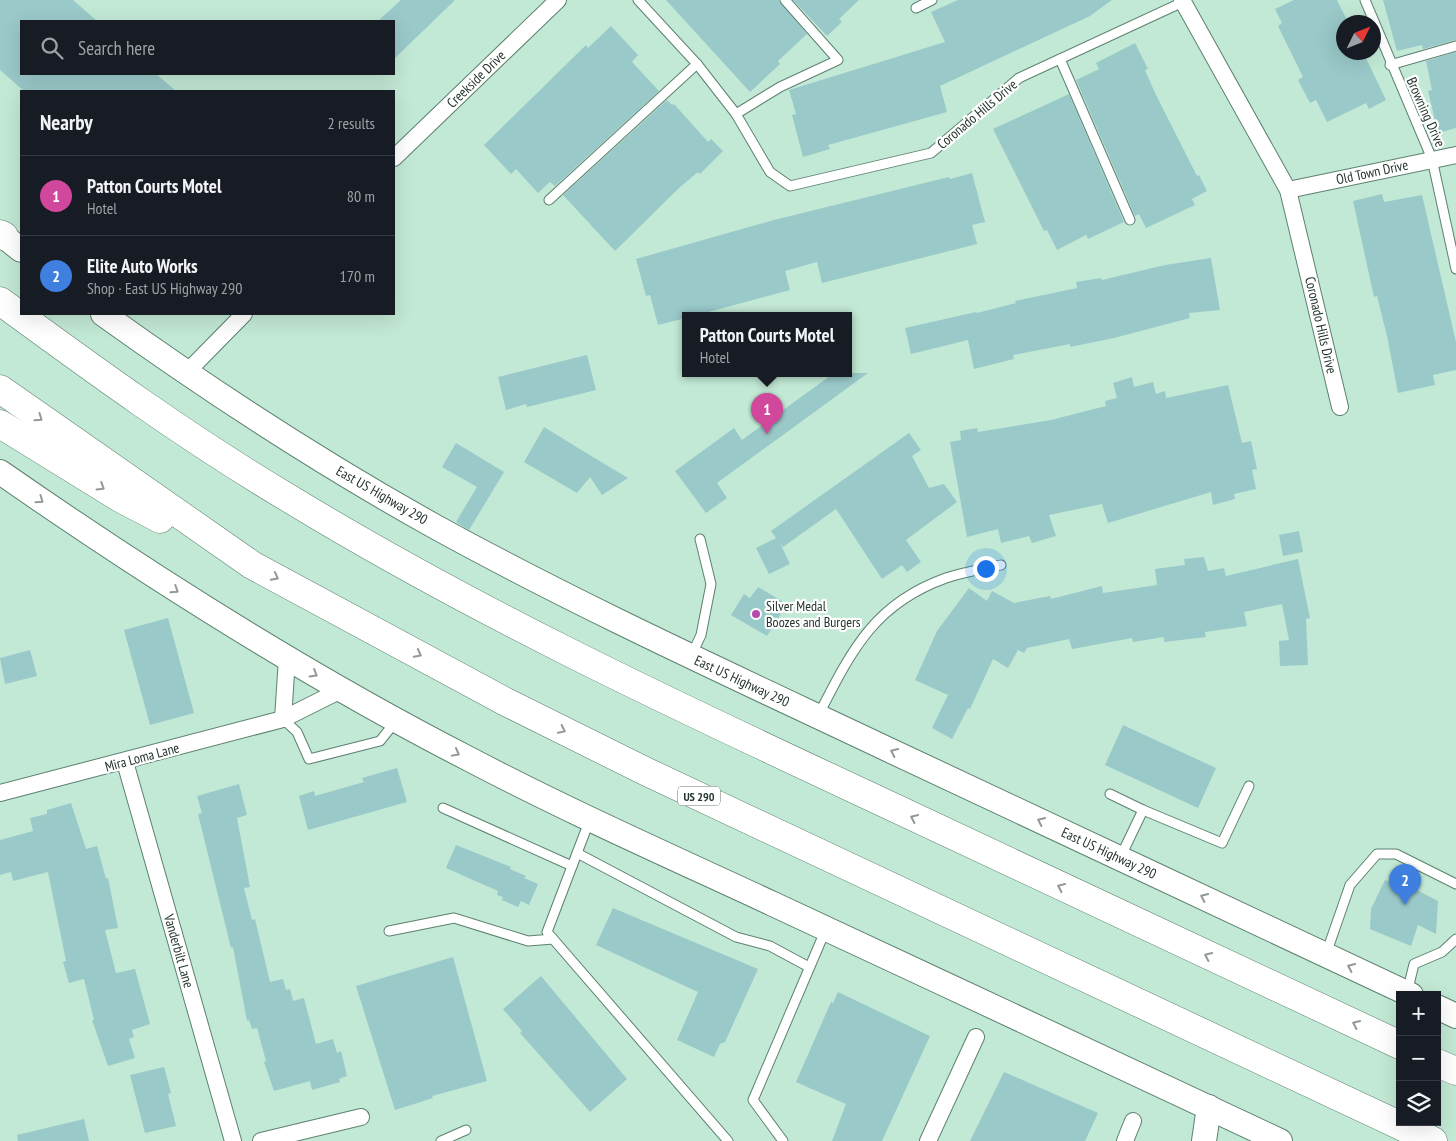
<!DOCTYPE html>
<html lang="en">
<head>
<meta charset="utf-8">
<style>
	body { margin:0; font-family:"PT Sans Narrow",sans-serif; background:#242831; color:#f1f3f6 }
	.controls { position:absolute; right:15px; bottom:15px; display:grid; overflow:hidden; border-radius:0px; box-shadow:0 5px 20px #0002 }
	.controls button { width:45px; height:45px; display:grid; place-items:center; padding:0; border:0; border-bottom:1px solid #363941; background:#171b24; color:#f1f3f6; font:25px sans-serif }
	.compass { position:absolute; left:1336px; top:15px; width:45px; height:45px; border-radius:50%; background:#171b24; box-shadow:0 5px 20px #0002; rotate:47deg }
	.you { position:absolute; left:985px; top:568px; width:18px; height:18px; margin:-12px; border:4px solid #fff; border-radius:50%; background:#1a73e8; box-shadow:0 0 0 8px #1a73e833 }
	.badge { display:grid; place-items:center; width:32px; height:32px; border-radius:50%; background:#ea580c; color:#fff; font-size:16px; font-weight:700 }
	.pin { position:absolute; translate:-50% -41px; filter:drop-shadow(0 1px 2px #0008) }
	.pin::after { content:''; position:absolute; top:26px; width:18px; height:15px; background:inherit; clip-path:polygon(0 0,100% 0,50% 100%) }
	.popup { position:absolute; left:682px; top:312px; width:170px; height:65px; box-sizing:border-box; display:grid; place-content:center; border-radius:0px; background:#171b24; filter:drop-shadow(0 1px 4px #0005); font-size:16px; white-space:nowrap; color:#9ea1a6 }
	.popup b { font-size:19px; color:#f1f3f6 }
	.popup::after { content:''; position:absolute; left:50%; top:100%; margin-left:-10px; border:10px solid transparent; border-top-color:#171b24 }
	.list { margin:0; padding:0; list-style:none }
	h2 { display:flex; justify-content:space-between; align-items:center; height:65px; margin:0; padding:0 20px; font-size:21px }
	h2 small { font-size:16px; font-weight:400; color:#9ea1a6 }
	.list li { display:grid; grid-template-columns:32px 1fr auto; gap:15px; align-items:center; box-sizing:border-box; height:80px; padding:0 20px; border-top:1px solid #363941 }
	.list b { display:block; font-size:19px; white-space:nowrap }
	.list p { margin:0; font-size:16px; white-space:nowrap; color:#9ea1a6 }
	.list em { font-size:16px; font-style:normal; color:#9ea1a6 }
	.icon { flex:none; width:28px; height:28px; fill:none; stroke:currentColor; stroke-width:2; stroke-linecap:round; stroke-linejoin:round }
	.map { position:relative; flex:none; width:1456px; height:1141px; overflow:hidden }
	.search { position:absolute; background:#171b24; box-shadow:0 5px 20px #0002; left:20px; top:20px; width:375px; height:55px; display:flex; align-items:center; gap:12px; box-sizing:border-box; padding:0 18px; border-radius:0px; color:#9ea1a6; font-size:19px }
	.panel { position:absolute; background:#171b24; box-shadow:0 5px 20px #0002; left:20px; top:90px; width:375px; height:225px; border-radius:0px }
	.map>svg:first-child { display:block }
	.building { fill:#9ac9c9 }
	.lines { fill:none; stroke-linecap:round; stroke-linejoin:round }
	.lane-casing { stroke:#5d8170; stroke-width:11 }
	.street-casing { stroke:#5d8170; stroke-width:18 }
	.secondary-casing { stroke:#5d8170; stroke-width:26 }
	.highway-casing { stroke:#5d8170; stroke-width:29 }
	.lane { stroke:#fff; stroke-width:9 }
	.street { stroke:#fff; stroke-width:16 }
	.secondary { stroke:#fff; stroke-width:24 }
	.highway { stroke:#fff; stroke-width:28 }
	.oneway { stroke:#929a96 }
	.poi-dot { fill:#b44bad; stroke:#fff; stroke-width:2 }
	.labels { text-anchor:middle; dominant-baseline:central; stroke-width:4.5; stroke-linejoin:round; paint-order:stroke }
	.shield { fill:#fff; stroke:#66726c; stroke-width:1 }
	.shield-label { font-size:12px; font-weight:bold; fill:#25352d }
	.street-label { font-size:14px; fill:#25352d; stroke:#fff }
	.poi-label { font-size:14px; fill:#25352d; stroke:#fff; text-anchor:start }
</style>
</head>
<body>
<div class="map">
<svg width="1456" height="1141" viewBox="0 0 1456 1141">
	<rect width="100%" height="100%" fill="#c2e9d5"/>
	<g class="building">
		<path d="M 0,0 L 73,0 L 97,21 L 21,21 L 21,74 L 156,74 L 176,91 L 24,91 L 0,70 Z"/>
		<path d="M 401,0 L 455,0 L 394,59 L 394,21 L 378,21 Z"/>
		<path d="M 666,0 L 779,0 L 807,34 L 778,61 L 780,64 L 750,92 Z"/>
		<path d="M 793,0 L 859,0 L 839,19 L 842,22 L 827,36 Z"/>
		<path d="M 958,0 L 1112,0 L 1090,16 L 940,86 L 947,112 L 828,145 L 830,149 L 803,157 L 792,115 L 796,114 L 789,90 L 945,42 L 931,12 Z"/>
		<path d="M 1294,0 L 1337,0 L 1348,22 L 1344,22 L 1344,52 L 1363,52 L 1386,100 L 1369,109 L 1366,103 L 1327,122 L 1316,100 L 1310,103 L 1298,80 L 1303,77 L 1278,26 L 1282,23 L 1275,9 Z"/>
		<path d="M 1383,0 L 1456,0 L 1456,40 L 1423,49 L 1422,45 L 1397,51 Z"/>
		<path d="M 611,26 L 638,55 L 632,62 L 659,91 L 555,186 L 550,182 L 538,193 L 516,169 L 511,174 L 484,145 L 586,45 L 588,48 Z"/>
		<path d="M 1135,43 L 1148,69 L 1145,70 L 1155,93 L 1197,176 L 1199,175 L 1207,191 L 1192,199 L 1195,205 L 1146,228 L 1139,214 L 1135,216 L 1076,80 L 1099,69 L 1096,63 Z"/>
		<path d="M 1456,52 L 1456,128 L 1438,133 L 1428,91 L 1432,90 L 1426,61 Z"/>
		<path d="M 1069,94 L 1124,222 L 1088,239 L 1086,235 L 1057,250 L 1047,230 L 1044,231 L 993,129 Z"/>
		<path d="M 667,100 L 672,105 L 674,104 L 708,142 L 711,139 L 723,151 L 700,174 L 698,172 L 679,188 L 615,251 L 563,195 Z"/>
		<path d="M 972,173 L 985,222 L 972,225 L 977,244 L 822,283 L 817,262 L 785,271 L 790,290 L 697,315 L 686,315 L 686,318 L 658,325 L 650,295 L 646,296 L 636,259 L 774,220 L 949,177 L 950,179 Z"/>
		<path d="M 1382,194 L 1384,202 L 1422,195 L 1456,342 L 1456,370 L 1433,375 L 1435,385 L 1398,393 L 1387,336 L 1377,296 L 1374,297 L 1353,201 Z"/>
		<path d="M 1211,258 L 1220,310 L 1189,313 L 1190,318 L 1114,338 L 1070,347 L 1070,344 L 1013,355 L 1014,359 L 974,369 L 968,340 L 911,354 L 905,328 L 976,312 L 977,313 L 1016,303 L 1015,301 L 1077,288 L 1076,282 L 1101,278 L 1102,280 L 1165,265 Z"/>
		<path d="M 587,355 L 596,390 L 527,407 L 526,404 L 506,410 L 498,377 Z"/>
		<path d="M 834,373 L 868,373 L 717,483 L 727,498 L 706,513 L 675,471 L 734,428 L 742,440 Z"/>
		<path d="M 1132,377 L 1134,387 L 1153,382 L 1156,394 L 1165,391 L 1166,398 L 1228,385 L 1242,443 L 1251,441 L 1257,469 L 1252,470 L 1256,489 L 1234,494 L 1235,499 L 1213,505 L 1211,492 L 1108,523 L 1102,504 L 1049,515 L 1056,536 L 1032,543 L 1029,536 L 1001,543 L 998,529 L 967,537 L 950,442 L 961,440 L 960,431 L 977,428 L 978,432 L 1051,420 L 1106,406 L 1105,401 L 1117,398 L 1113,383 Z"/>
		<path d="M 544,427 L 583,451 L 628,478 L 602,495 L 590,477 L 577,493 L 524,462 Z"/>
		<path d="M 909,433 L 921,450 L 912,456 L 929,488 L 944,484 L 957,502 L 906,540 L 921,562 L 907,572 L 902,565 L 882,579 L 836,509 L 783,547 L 780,543 L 790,564 L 769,574 L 756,548 L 776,538 L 771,531 Z"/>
		<path d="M 456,443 L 504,472 L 469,530 L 456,522 L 477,487 L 442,467 Z"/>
		<path d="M 1299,531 L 1303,552 L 1283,556 L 1279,535 Z"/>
		<path d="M 1204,557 L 1208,571 L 1224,568 L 1226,576 L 1298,559 L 1310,618 L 1306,619 L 1308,665 L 1280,666 L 1279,641 L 1289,640 L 1282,604 L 1244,612 L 1247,626 L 1205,632 L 1206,637 L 1164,642 L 1164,637 L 1133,642 L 1132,638 L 1072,649 L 1069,639 L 1027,648 L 1024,653 L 1018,650 L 1008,668 L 993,659 L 970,709 L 968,708 L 952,739 L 932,728 L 948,695 L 915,680 L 937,631 L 969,588 L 987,601 L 992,591 L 1014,603 L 1050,596 L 1051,599 L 1102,586 L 1103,593 L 1157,585 L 1155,569 L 1185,565 L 1184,559 Z"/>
		<path d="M 758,587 L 787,604 L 767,636 L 731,615 L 744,594 L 750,598 Z"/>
		<path d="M 168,618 L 194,713 L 150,725 L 124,630 Z"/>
		<path d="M 30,650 L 37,676 L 5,684 L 0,658 Z"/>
		<path d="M 1123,725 L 1216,768 L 1198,808 L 1105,765 Z"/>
		<path d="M 397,768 L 407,802 L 308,830 L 299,796 L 314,791 L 315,796 L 364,782 L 362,778 Z"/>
		<path d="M 239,784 L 247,815 L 237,818 L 250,887 L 244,888 L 252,920 L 255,919 L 270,982 L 283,979 L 286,990 L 290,989 L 293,1001 L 304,998 L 316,1044 L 333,1039 L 337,1053 L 341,1051 L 347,1076 L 339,1079 L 340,1082 L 312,1090 L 310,1081 L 274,1091 L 264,1062 L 266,1061 L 257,1028 L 252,1029 L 249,1020 L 247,1021 L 233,947 L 231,948 L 198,814 L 202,813 L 197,796 Z"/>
		<path d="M 71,803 L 86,849 L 97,846 L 106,879 L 108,878 L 118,928 L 105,930 L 116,973 L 135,969 L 150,1024 L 132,1030 L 134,1037 L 129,1039 L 135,1058 L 108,1066 L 92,1020 L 94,1020 L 84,979 L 69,983 L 63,962 L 66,961 L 48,872 L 13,881 L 11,872 L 0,875 L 0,840 L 33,831 L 30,818 L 47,814 L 47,810 Z"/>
		<path d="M 456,845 L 511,867 L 510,869 L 526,876 L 524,878 L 538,884 L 529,905 L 521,901 L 518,907 L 502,900 L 503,897 L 497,895 L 498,891 L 446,868 Z"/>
		<path d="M 1385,880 L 1411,891 L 1415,889 L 1438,901 L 1436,934 L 1418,925 L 1411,946 L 1370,929 L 1371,909 Z"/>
		<path d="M 613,908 L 758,969 L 725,1042 L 720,1044 L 714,1057 L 677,1040 L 698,992 L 596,945 Z"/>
		<path d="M 453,957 L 487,1081 L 432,1096 L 433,1098 L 395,1110 L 356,986 Z"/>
		<path d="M 541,976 L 627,1079 L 590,1112 L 520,1033 L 522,1031 L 503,1009 Z"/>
		<path d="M 838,992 L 930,1036 L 882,1141 L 832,1141 L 846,1104 L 796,1082 L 831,1002 L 833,1003 Z"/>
		<path d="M 164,1067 L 171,1093 L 168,1094 L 176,1126 L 145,1133 L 130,1075 Z"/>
		<path d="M 1004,1072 L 1098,1113 L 1085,1141 L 970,1141 Z"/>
		<path d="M 84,1119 L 89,1141 L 18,1141 L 17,1135 Z"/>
	</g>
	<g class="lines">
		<g class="lane-casing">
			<g id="lane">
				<path d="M 638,0 L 697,64 L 736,114 L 770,172 L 790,186 L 931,153 L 1019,78 L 1183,2"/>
				<path d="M 1365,0 L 1432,159 L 1456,269"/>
				<path d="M 916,8 L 932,0"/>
				<path d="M 1060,59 L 1130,220"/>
				<path d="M 1390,65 L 1456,46"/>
				<path d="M 736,114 L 780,87 L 838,60 L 785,0"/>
				<path d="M 549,200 L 697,64"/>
				<path d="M 691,656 L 701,635 L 711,584 L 700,539"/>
				<path d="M 818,716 C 851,652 873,604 946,578 C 964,572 983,569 1001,565"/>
				<path d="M 283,719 L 297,732 L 309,759 L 380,741 L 396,721"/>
				<path d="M 1110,794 L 1143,810"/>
				<path d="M 443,808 L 572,866"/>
				<path d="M 590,819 L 547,932 L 728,1141"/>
				<path d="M 577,853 L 736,937 L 770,946 L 809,967"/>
				<path d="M 1120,858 L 1143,810 L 1222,843 L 1249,786"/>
				<path d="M 389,931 L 454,918 L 528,941 L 553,939"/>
				<path d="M 1326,954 L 1350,885 L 1377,854 L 1396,854 L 1456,884"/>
				<path d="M 1407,993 L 1414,964 L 1442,952 L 1456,939"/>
				<path d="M 441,1141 L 466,1130"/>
				<path d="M 783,1141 L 753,1100 L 826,929"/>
			</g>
		</g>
		<g class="street-casing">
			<g id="street">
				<path d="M 1182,0 L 1288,190 L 1340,407"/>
				<path d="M 394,158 L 558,0"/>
				<path d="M 1288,190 L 1456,155"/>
				<path d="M 186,373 L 244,314"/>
				<path d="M 283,719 L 287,658"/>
				<path d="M 125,762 L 233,1141"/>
				<path d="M 0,793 L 283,719 L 341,690"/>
				<path d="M 261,1141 L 361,1117"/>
				<path d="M 928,1141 L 976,1037"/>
				<path d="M 1125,1141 L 1133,1121"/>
			</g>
		</g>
		<g class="secondary-casing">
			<g id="secondary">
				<path d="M 0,233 L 21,250"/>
				<path d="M 103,314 C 209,390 319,462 434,526 C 581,607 735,677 887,749 C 1062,831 1236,913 1411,995"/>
				<path d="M 0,472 C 151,577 307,676 471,760 C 570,812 672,857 773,904 C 942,983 1111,1061 1280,1141"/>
				<path d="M 1437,1007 L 1456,1016"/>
				<path d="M 1204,1141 L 1209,1107"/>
			</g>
		</g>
		<g class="highway-casing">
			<g id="highway">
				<path d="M 0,234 L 4,236"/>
				<path d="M 0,301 C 94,370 189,439 290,499 C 474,611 670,703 865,794 C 1043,878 1221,962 1400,1045"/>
				<path d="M 0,389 L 252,565 L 504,701 L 647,772 L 1433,1141"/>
				<path d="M 0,424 L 120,498 L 160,519"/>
				<path d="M 1437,1063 L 1456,1071"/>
			</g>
		</g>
		<use href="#lane" class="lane"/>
		<use href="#street" class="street"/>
		<use href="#secondary" class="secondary"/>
		<use href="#highway" class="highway"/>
	</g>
	<defs><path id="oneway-chevron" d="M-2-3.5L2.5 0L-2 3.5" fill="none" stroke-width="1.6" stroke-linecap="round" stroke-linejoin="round" transform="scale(1.25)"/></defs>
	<g class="oneway">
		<use href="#oneway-chevron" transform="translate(39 418) rotate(35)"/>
		<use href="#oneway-chevron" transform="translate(101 487) rotate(32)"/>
		<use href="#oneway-chevron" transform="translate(40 500) rotate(35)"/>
		<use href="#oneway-chevron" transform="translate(275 577) rotate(28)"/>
		<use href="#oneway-chevron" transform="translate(175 590) rotate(33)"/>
		<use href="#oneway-chevron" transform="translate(418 654) rotate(28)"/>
		<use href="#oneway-chevron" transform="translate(314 674) rotate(31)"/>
		<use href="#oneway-chevron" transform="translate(562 730) rotate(26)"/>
		<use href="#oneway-chevron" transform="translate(894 752) rotate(-155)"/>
		<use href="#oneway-chevron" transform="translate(456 753) rotate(29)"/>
		<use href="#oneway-chevron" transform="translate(914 818) rotate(-155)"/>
		<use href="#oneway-chevron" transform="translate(1041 821) rotate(-155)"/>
		<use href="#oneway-chevron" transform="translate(1061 887) rotate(-155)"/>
		<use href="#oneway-chevron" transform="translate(1204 897) rotate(-155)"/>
		<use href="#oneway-chevron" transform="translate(1208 956) rotate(-155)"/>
		<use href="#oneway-chevron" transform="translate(1351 967) rotate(-155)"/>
		<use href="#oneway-chevron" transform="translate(1356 1024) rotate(-155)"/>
	</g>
	<circle class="poi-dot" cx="756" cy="614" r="5"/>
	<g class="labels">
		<rect class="shield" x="678" y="786.5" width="42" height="19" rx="4"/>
		<g class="shield-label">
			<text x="699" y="796">US 290</text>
		</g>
		<g class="street-label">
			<text transform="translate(476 79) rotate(-44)">Creekside Drive</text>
			<text transform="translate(1426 112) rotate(66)">Browning Drive</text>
			<text transform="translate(977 114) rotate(-40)">Coronado Hills Drive</text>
			<text transform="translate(1372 172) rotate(-12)">Old Town Drive</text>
			<text transform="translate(1321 325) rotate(77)">Coronado Hills Drive</text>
			<text transform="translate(382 495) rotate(30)">East US Highway 290</text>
			<text transform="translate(742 681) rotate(25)">East US Highway 290</text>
			<text transform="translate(142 757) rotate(-15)">Mira Loma Lane</text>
			<text transform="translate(1109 853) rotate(25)">East US Highway 290</text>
			<text transform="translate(179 951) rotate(74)">Vanderbilt Lane</text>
		</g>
		<g class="poi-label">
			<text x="766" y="606">Silver Medal<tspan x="766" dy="16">Boozes and Burgers</tspan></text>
		</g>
	</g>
</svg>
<div class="controls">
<button>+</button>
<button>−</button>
<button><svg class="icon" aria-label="layers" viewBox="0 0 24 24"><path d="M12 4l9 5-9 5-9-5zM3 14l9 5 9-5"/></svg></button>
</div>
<svg class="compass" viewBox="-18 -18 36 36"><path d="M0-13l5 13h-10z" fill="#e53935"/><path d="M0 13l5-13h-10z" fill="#9ea1a6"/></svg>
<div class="you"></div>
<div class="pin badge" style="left:767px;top:434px;background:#d1479c">1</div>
<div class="popup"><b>Patton Courts Motel</b>Hotel</div>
<div class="pin badge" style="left:1405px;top:905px;background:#3f7fe0">2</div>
<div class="search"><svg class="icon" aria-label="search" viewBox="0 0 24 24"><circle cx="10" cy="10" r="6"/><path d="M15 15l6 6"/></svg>Search here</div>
<section class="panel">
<h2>Nearby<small>2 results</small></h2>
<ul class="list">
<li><span class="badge" style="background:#d1479c">1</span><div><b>Patton Courts Motel</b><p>Hotel</p></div><em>80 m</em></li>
<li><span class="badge" style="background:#3f7fe0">2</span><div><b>Elite Auto Works</b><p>Shop · East US Highway 290</p></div><em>170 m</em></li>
</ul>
</section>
</div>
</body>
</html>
